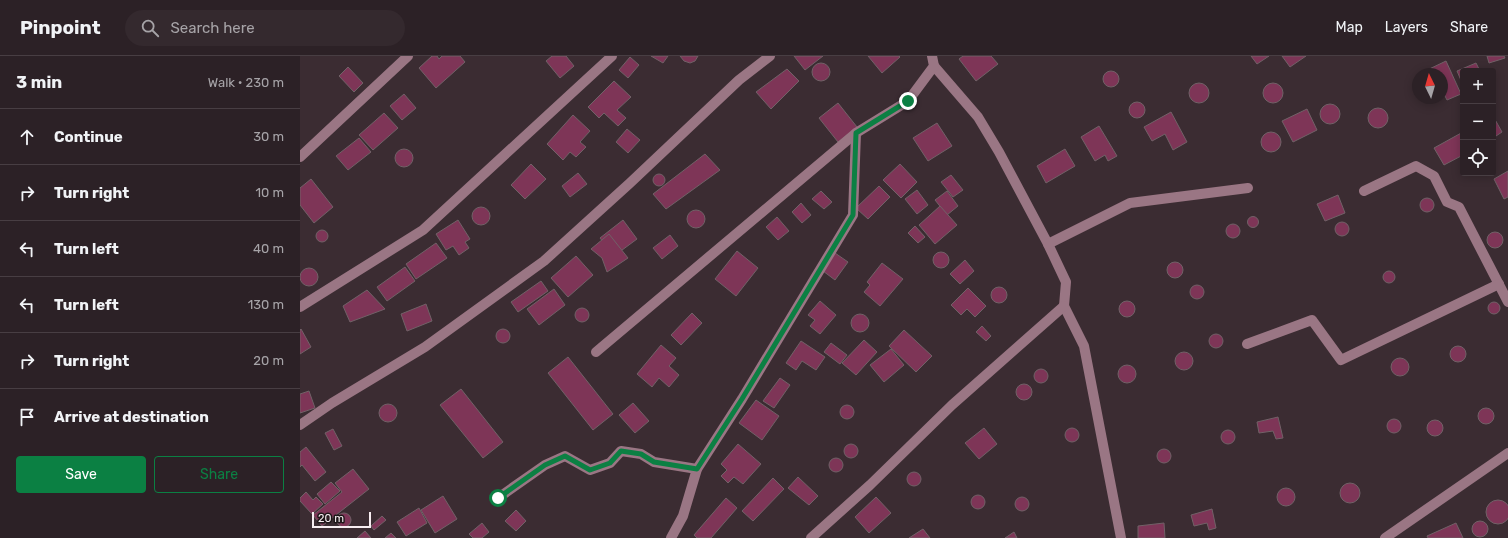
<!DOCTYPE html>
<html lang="en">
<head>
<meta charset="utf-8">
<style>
	body { margin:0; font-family:Rubik,sans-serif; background:#34292e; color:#f1f3f6 }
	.controls { position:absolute; right:12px; top:12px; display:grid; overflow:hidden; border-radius:4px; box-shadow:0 2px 10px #0003 }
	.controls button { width:36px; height:36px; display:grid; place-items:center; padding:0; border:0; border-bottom:1px solid #483e43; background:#2c2126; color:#f1f3f6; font:20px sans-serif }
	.compass { position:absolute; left:1112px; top:12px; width:36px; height:36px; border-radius:50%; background:#2c2126; box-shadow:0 2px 10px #0003; rotate:355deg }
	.scale { position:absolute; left:12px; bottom:10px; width:59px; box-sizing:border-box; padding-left:4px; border:2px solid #f7edf1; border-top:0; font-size:11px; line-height:14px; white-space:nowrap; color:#f7edf1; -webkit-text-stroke:3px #1e1719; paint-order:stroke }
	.stop { position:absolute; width:12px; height:12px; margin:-9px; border:3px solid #0b8043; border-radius:50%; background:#fff }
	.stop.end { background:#0b8043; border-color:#fff; box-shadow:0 1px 4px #0008 }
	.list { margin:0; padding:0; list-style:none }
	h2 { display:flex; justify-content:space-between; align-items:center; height:52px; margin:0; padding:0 16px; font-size:17px }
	h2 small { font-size:13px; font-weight:400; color:#a6a3a7 }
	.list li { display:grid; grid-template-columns:26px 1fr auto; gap:12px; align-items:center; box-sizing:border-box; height:56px; padding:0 16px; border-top:1px solid #483e43 }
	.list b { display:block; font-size:15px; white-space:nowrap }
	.list em { font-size:13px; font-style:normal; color:#a6a3a7 }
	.actions { display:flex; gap:8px; padding:12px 16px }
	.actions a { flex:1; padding:9px 0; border:1px solid #0b8043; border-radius:4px; text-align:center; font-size:14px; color:#0b8043 }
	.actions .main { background:#0b8043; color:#fff }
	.icon { flex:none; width:22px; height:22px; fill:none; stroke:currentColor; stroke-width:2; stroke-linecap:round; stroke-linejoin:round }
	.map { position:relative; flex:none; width:1208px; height:482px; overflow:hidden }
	header { display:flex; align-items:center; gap:24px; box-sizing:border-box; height:56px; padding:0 20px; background:#2c2126; border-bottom:1px solid #483e43 }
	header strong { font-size:19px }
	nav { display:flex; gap:22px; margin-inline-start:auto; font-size:14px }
	.search { width:280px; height:36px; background:#34292e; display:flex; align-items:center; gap:10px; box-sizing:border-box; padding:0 14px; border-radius:22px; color:#a6a3a7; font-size:15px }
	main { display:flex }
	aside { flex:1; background:#2c2126 }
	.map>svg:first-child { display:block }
	.building { fill:#7e3557; stroke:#716167 }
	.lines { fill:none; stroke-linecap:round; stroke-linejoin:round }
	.minor { stroke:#9a7684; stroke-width:10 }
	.route { stroke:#0b8043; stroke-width:5 }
</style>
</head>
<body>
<header>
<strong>Pinpoint</strong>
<div class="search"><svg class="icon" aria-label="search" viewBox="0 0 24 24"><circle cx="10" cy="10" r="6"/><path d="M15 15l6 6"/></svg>Search here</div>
<nav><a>Map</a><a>Layers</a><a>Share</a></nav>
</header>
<main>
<aside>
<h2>3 min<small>Walk · 230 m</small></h2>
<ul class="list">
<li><svg class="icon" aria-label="ahead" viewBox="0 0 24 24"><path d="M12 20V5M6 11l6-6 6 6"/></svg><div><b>Continue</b></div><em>30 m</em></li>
<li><svg class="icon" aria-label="right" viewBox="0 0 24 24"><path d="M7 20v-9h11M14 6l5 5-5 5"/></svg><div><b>Turn right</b></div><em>10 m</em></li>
<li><svg class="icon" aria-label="left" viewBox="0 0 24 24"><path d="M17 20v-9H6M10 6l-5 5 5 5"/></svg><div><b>Turn left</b></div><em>40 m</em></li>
<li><svg class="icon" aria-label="left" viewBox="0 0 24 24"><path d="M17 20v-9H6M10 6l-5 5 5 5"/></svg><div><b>Turn left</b></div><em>130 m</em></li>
<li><svg class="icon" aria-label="right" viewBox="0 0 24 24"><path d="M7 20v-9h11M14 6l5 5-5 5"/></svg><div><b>Turn right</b></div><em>20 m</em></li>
<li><svg class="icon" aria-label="arrive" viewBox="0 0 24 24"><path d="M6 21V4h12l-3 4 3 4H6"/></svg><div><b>Arrive at destination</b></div></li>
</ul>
<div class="actions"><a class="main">Save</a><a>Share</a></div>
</aside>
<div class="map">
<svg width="1208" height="482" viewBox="0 0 1208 482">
	<rect width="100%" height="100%" fill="#3b2c32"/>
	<g class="building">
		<path d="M 132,0 L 137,0 L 139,3 L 142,0 L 160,0 L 165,6 L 136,32 L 119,12 Z"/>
		<path d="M 252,0 L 266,0 L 274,10 L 260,22 L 246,5 Z"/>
		<path d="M 351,0 L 368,0 L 363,7 Z"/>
		<path d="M 380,0 L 398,0 L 395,5 L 390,7 L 384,5 Z"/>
		<path d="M 494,0 L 523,0 L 505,14 Z"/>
		<path d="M 568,0 L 599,0 L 600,1 L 582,17 Z"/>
		<path d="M 663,0 L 691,0 L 698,8 L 676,25 L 659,3 Z"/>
		<path d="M 951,0 L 969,0 L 957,8 Z"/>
		<path d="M 982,0 L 1006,0 L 990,11 Z"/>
		<path d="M 1187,0 L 1204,0 L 1205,2 L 1189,7 Z"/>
		<path d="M 330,1 L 339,9 L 328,22 L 319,14 Z"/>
		<path d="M 1146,5 L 1161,38 L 1147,44 L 1142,34 L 1142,18 L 1124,18 L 1123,16 Z"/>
		<circle cx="521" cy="16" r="9"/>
		<path d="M 1176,7 L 1180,15 L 1163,15 L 1163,29 L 1157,15 Z"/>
		<path d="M 48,11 L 63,27 L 54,36 L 39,20 Z"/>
		<path d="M 487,13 L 499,25 L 471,53 L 456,36 Z"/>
		<circle cx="811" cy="23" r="8"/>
		<path d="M 314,25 L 331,41 L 317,54 L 326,62 L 318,70 L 304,57 L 299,62 L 288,51 Z"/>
		<circle cx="973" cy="37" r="10"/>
		<circle cx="899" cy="37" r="10"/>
		<path d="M 104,38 L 116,52 L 102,64 L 90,50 Z"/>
		<circle cx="837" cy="54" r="8"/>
		<path d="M 538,47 L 557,71 L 538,86 L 519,62 Z"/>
		<circle cx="1030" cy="58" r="10"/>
		<circle cx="1078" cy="62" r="10"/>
		<path d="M 1007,53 L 1017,74 L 993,86 L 982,65 Z"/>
		<path d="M 871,56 L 887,86 L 873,94 L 865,78 L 852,85 L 844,71 Z"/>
		<path d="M 84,57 L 98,72 L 73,94 L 59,79 Z"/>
		<path d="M 273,59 L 290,75 L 280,86 L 286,91 L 276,101 L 270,96 L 263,104 L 247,88 Z"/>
		<path d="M 1193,60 L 1202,76 L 1193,82 Z"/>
		<path d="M 637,67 L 652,90 L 628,105 L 613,82 Z"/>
		<path d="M 799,70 L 817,100 L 808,105 L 805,99 L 795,105 L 781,81 Z"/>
		<path d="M 327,73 L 340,84 L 328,97 L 316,86 Z"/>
		<path d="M 1163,76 L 1163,99 L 1144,109 L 1134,92 Z"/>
		<circle cx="971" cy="86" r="10"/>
		<path d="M 59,82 L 71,96 L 48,114 L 36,100 Z"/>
		<circle cx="104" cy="102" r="9"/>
		<path d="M 765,93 L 775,110 L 746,127 L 737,110 Z"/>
		<path d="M 405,98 L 420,114 L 366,153 L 353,138 Z"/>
		<path d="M 231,108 L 246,123 L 225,143 L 211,129 Z"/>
		<path d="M 600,108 L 617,126 L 601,142 L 583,124 Z"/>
		<path d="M 1208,115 L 1208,141 L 1204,143 L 1194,123 Z"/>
		<path d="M 278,117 L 287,128 L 270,141 L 262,130 Z"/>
		<circle cx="359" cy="124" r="6"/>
		<path d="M 651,119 L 663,134 L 653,141 L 641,126 Z"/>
		<path d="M 11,123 L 33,151 L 14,167 L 0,149 L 0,132 Z"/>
		<path d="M 579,130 L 590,141 L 568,163 L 556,152 Z"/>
		<path d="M 617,134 L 628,149 L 617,158 L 605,143 Z"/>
		<path d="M 521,135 L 532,146 L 524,153 L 512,143 Z"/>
		<path d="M 647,135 L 658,150 L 647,159 L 635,144 Z"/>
		<path d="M 1038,139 L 1045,157 L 1025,165 L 1017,148 Z"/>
		<circle cx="1127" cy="149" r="7"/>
		<path d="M 501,147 L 511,159 L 502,167 L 492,156 Z"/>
		<path d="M 640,150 L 657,169 L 635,188 L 619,169 Z"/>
		<circle cx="181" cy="160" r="9"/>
		<circle cx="396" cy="163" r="9"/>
		<circle cx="953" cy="166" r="5.5"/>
		<path d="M 477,161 L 489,175 L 478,184 L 466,171 Z"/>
		<path d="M 158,164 L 170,183 L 165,186 L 169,192 L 159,199 L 153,190 L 146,194 L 136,178 Z"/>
		<path d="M 323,164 L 337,183 L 314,200 L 300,182 Z"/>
		<circle cx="1042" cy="173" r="7"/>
		<circle cx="933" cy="175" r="7"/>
		<path d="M 615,170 L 625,181 L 618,187 L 608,177 Z"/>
		<circle cx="22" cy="180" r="6"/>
		<circle cx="1195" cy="184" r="8"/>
		<path d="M 309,178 L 328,202 L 307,216 L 302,202 L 291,193 Z"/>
		<path d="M 370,179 L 378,190 L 362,203 L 353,192 Z"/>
		<path d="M 136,187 L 147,202 L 116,223 L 106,208 Z"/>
		<path d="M 437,195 L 458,212 L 436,240 L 415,223 Z"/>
		<circle cx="641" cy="204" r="8"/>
		<path d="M 535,197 L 548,206 L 535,224 L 523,215 Z"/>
		<path d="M 276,200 L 293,219 L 268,241 L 251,222 Z"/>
		<path d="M 665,204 L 674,215 L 660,228 L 650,218 Z"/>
		<circle cx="875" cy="214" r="8"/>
		<path d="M 582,207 L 603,223 L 580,250 L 564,236 L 570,229 L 567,226 Z"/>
		<path d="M 105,211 L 115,225 L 87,245 L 77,231 Z"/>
		<circle cx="9" cy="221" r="9"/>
		<circle cx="1089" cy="221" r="6"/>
		<path d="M 241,225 L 248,235 L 218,256 L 211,246 Z"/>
		<circle cx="897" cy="236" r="7"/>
		<circle cx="699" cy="239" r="8"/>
		<path d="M 668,232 L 686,250 L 675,261 L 667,253 L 661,259 L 651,249 Z"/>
		<path d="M 254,233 L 265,249 L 239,269 L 227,253 Z"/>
		<path d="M 67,234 L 85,253 L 50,266 L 43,250 Z"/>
		<path d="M 520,245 L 536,259 L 520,278 L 510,270 L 515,264 L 508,259 Z"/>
		<circle cx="827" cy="253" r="8"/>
		<circle cx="1194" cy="252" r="6"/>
		<path d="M 126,248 L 132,265 L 107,275 L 101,258 Z"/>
		<circle cx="282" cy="259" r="7"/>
		<path d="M 392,257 L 402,267 L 381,289 L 371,279 Z"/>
		<circle cx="560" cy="267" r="9"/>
		<path d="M 682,270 L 691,280 L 686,285 L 676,276 Z"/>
		<path d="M 1,273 L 11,291 L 0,298 L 0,274 Z"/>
		<circle cx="203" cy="280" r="7"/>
		<path d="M 604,274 L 632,300 L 616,316 L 589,290 Z"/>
		<circle cx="916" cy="285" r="7"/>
		<path d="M 564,284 L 577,296 L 556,319 L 542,307 Z"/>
		<path d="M 501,285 L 525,301 L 516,314 L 502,305 L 496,314 L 486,307 Z"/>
		<path d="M 531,287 L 547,299 L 540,308 L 524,296 Z"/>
		<path d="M 361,289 L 376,302 L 369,310 L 379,319 L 369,331 L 359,322 L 352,331 L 337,318 Z"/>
		<circle cx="1158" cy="298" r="8"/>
		<path d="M 591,293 L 604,309 L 584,326 L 570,309 Z"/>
		<circle cx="884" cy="305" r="9"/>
		<path d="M 268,301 L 313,358 L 293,374 L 248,317 Z"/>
		<circle cx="1100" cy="311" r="9"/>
		<circle cx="827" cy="318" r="9"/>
		<circle cx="741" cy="320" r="7"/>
		<path d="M 480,322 L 490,329 L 474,352 L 463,345 Z"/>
		<circle cx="724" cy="336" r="8"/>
		<path d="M 161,333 L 203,386 L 183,402 L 140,349 Z"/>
		<path d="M 9,335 L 15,352 L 0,357 L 0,338 Z"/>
		<path d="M 456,344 L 479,360 L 462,384 L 439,367 Z"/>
		<path d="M 333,347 L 349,365 L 335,377 L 319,359 Z"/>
		<circle cx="88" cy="357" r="9"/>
		<circle cx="547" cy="356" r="7"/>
		<circle cx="1186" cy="360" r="8"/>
		<path d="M 978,361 L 983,382 L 976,383 L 973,375 L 959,377 L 957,366 Z"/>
		<circle cx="1094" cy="370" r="7"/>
		<circle cx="1135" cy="372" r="8"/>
		<circle cx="772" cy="379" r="7"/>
		<path d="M 684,372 L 697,388 L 679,403 L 665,387 Z"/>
		<path d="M 33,373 L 42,390 L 34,394 L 25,377 Z"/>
		<circle cx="928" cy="381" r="7"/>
		<path d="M 438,388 L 461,408 L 443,428 L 434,421 L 428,427 L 421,420 L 427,414 L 421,408 Z"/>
		<circle cx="551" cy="395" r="7"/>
		<path d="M 6,391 L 26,416 L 15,425 L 2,409 L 0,411 L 0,396 Z"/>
		<circle cx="864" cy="400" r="7"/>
		<circle cx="536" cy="409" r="7"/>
		<path d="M 53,413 L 69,433 L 22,470 L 13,459 L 42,436 L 35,427 Z"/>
		<circle cx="614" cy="423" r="7"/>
		<path d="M 498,421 L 518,440 L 509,449 L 488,432 Z"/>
		<path d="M 473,422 L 484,433 L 453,465 L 442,455 Z"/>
		<path d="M 31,426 L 40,435 L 25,448 L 17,438 Z"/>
		<circle cx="1050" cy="437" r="10"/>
		<circle cx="986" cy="441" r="9"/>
		<path d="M 6,436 L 13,444 L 16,441 L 23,448 L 12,458 L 0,445 L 0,442 Z"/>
		<circle cx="678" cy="446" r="7"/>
		<path d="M 143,440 L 157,463 L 135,477 L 121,454 Z"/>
		<circle cx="722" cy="448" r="7"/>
		<path d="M 576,441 L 591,457 L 569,477 L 555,461 Z"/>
		<path d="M 426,442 L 437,452 L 411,482 L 397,482 L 394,479 Z"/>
		<circle cx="1198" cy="456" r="12"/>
		<path d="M 119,452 L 127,467 L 106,480 L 97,466 Z"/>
		<path d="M 912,453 L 916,472 L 909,474 L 907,467 L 894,470 L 891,459 Z"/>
		<path d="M 216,454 L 226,465 L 216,475 L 205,465 Z"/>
		<circle cx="44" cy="464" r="7"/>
		<path d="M 82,460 L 86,464 L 74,474 L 71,470 Z"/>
		<circle cx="1180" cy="473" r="8"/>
		<path d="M 182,467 L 189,476 L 182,482 L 173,482 L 169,478 Z"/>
		<path d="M 864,467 L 865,482 L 838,482 L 838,470 Z"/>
		<path d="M 1156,467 L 1163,482 L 1128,482 L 1127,480 Z"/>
		<path d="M 623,473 L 630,482 L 609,482 Z"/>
		<path d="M 65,475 L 71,482 L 57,482 Z"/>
		<path d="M 714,476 L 717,482 L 705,482 Z"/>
		<path d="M 91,477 L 96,482 L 85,482 Z"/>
	</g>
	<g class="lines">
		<g class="minor">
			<path d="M 634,10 L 678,61 L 699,96 L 748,188 L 766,226 L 764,250 L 784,290 L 821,482"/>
			<path d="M 0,101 L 108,0"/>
			<path d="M 1064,135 L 1116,110 L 1134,120 L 1147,146 L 1159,151 L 1208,246"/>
			<path d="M 748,188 L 830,147 L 948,132"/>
			<path d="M 0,251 L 123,174 L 312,0"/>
			<path d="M 947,288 L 1012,264 L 1041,304 L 1199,228"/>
			<path d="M 296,296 L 556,77"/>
			<path d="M 0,369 L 32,347 L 125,291 L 244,205 L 330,127 L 439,24 L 470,0"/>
			<path d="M 198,442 L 245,409 L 265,400 L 290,414 L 310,407 L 321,395 L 341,398 L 354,406 L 397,413"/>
			<path d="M 371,482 L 383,460 L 397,413 L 442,343 L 553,159 L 556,77 L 608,45 L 634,10 L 632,0"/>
			<path d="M 511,482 L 570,429 L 652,349 L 764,250"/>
			<path d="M 1085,482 L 1208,397"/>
		</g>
	</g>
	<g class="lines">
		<path class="route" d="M 198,442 L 245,409 L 265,400 L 290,414 L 310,407 L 321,395 L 341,398 L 354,406 L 397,413 L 442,343 L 553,159 L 556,77 L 608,45"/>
	</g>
</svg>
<div class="controls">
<button>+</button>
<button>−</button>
<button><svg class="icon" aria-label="locate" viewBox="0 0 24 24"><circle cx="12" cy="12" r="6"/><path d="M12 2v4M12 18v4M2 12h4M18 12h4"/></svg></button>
</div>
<svg class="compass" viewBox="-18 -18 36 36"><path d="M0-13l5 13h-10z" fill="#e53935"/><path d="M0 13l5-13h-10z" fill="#a6a3a7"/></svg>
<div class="scale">20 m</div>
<div class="stop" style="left:198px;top:442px"></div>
<div class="stop end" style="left:608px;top:45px"></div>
</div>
</main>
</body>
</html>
